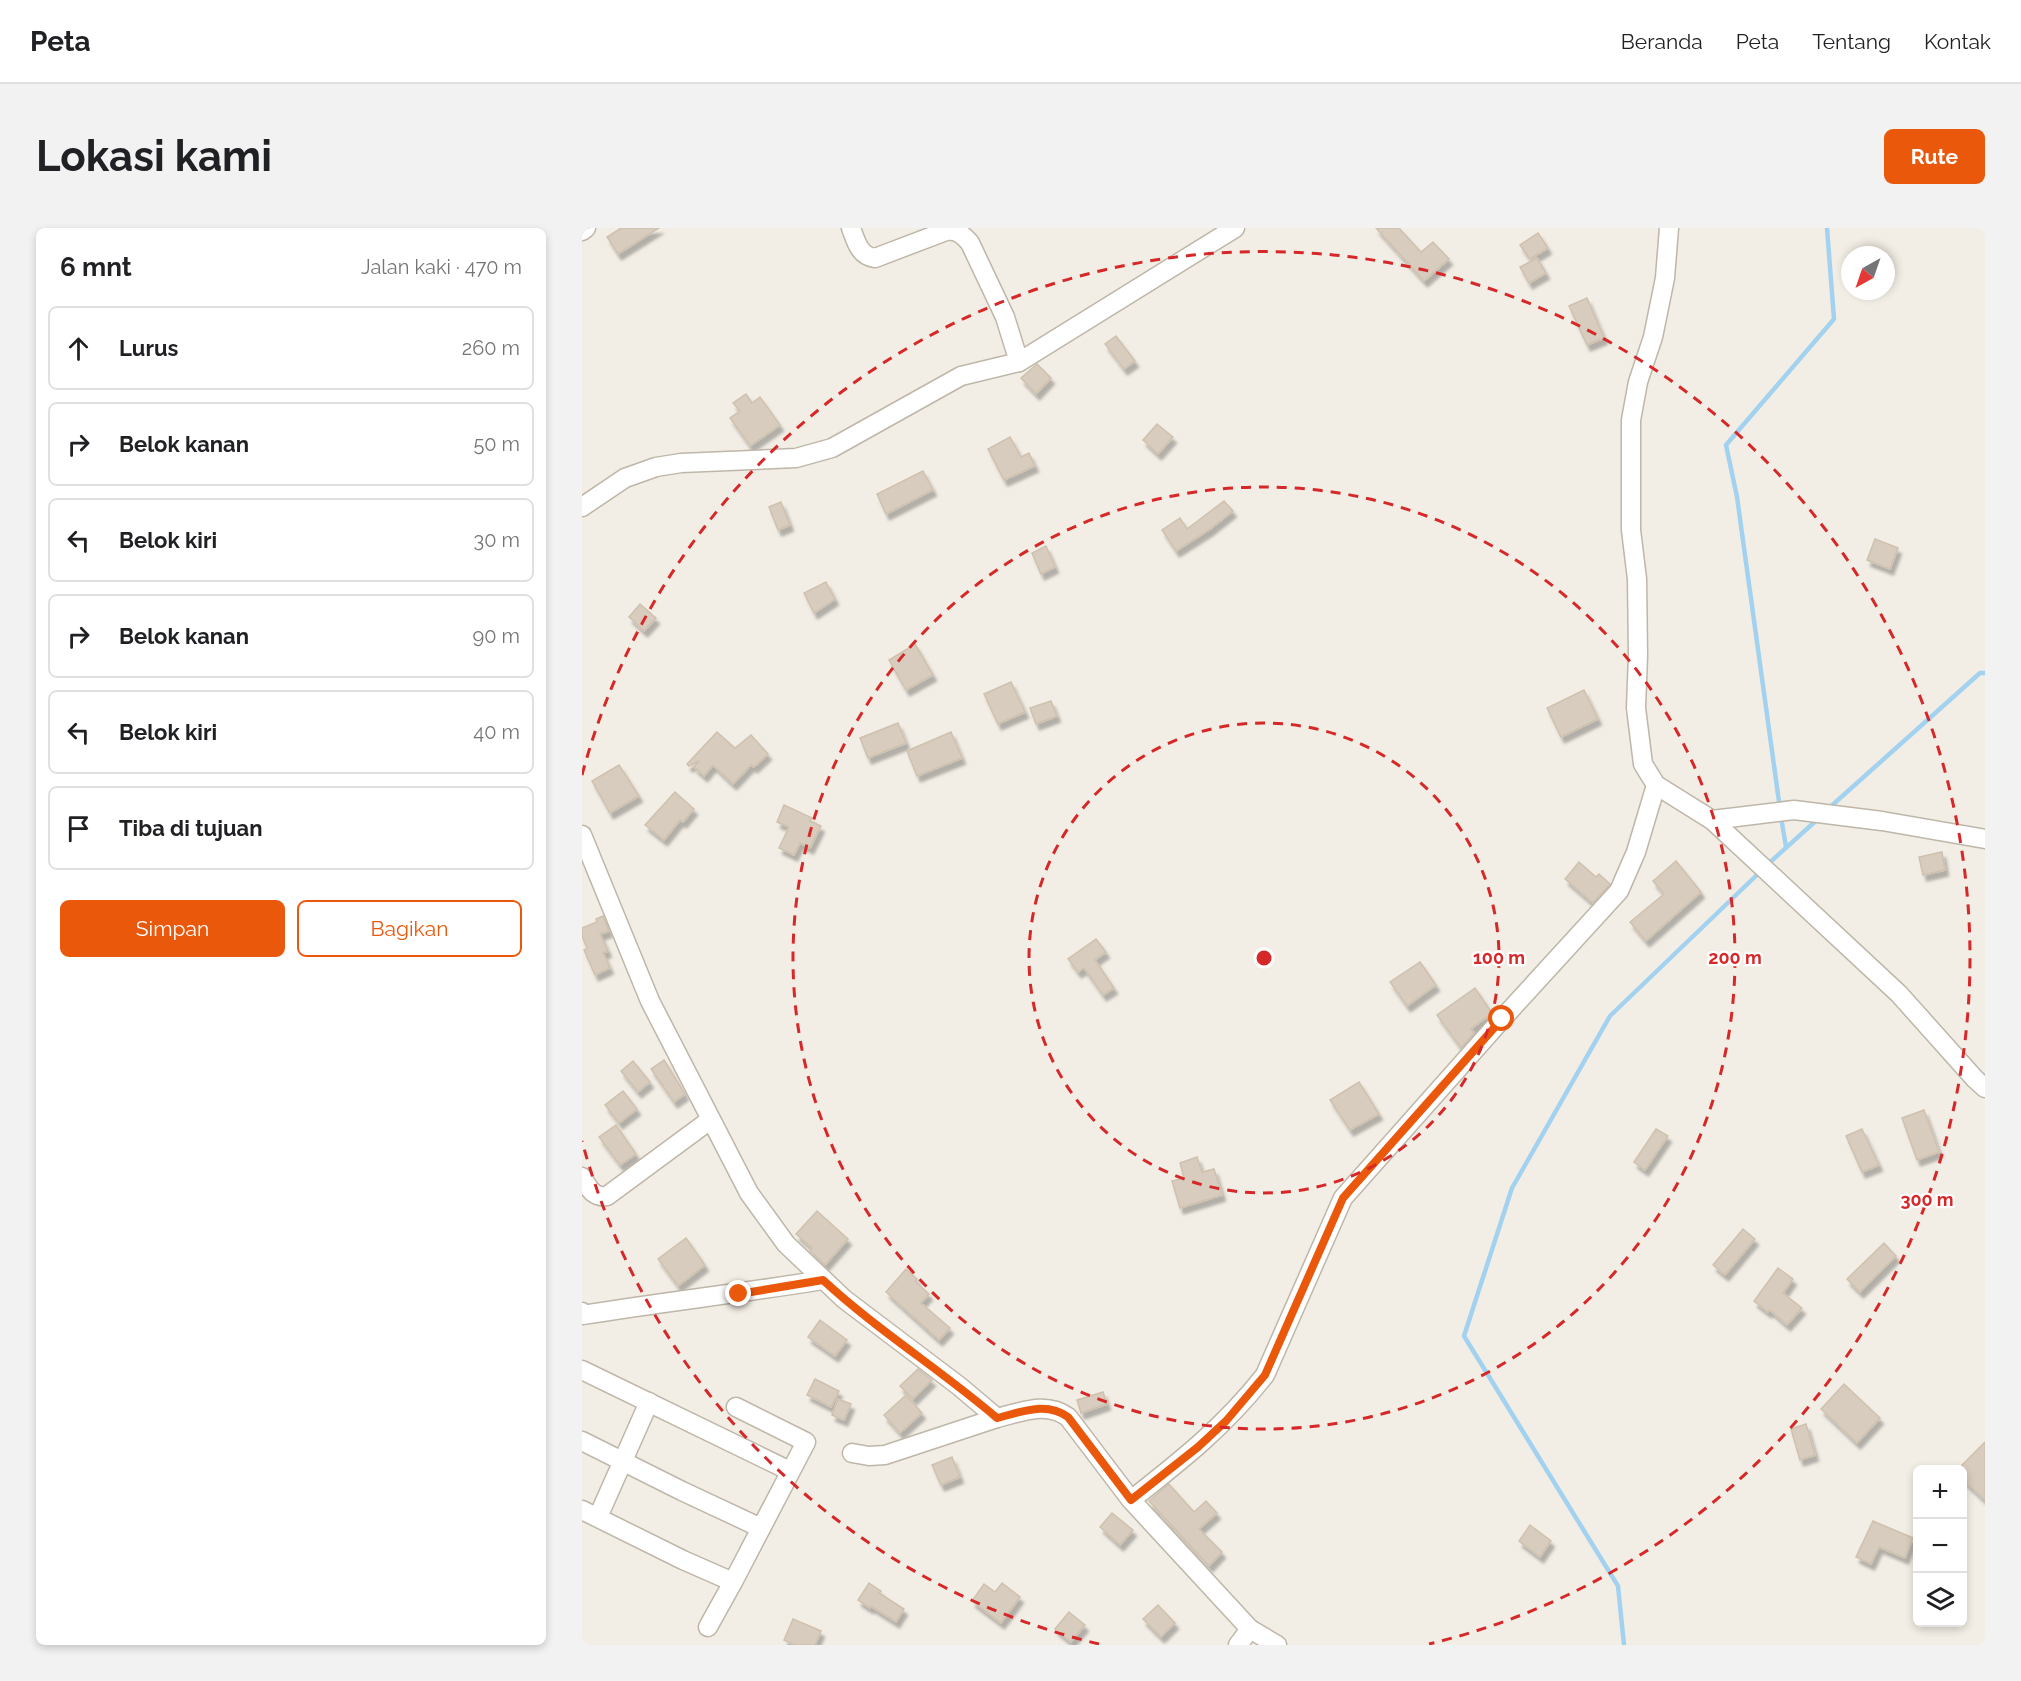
<!DOCTYPE html>
<html lang="id">
<head>
<meta charset="utf-8">
<style>
	body { margin:0; font-family:Raleway,sans-serif; background:#f2f2f2; color:#202124 }
	.controls { position:absolute; right:18px; bottom:18px; display:grid; overflow:hidden; border-radius:9px; box-shadow:0 3px 9px #0003 }
	.controls button { width:54px; height:54px; display:grid; place-items:center; padding:0; border:0; border-bottom:2px solid #e0e0e0; background:#fff; color:#202124; font:30px sans-serif }
	.compass { position:absolute; left:1259px; top:18px; width:54px; height:54px; border-radius:50%; background:#fff; box-shadow:0 3px 9px #0003; rotate:220deg }
	.stop { position:absolute; width:18px; height:18px; margin:-14px; border:4px solid #ea580c; border-radius:50%; background:#fff }
	.stop.end { background:#ea580c; border-color:#fff; box-shadow:0 2px 6px #0008 }
	.list { margin:0; padding:0; list-style:none }
	h2 { display:flex; justify-content:space-between; align-items:center; height:78px; margin:0; padding:0 24px; font-size:26px }
	h2 small { font-size:20px; font-weight:400; color:#757577 }
	.list li { display:grid; grid-template-columns:39px 1fr auto; gap:18px; align-items:center; box-sizing:border-box; height:84px; margin:0 12px 12px; padding:0 12px; border:2px solid #e0e0e0; border-radius:9px }
	.list b { display:block; font-size:22px; white-space:nowrap }
	.list em { font-size:20px; font-style:normal; color:#757577 }
	.actions { display:flex; gap:12px; padding:18px 24px }
	.actions a { flex:1; padding:14px 0; border:2px solid #ea580c; border-radius:9px; text-align:center; font-size:21px; color:#ea580c }
	.actions .main { background:#ea580c; color:#fff }
	.icon { flex:none; width:33px; height:33px; fill:none; stroke:currentColor; stroke-width:2; stroke-linecap:round; stroke-linejoin:round }
	.map { position:relative; flex:none; width:1403px; height:1417px; overflow:hidden; border-radius:9px }
	header { display:flex; align-items:center; gap:36px; box-sizing:border-box; height:84px; padding:0 30px; background:#fff; border-bottom:2px solid #e0e0e0 }
	header strong { font-size:28px }
	nav { display:flex; gap:33px; margin-inline-start:auto; font-size:21px }
	.intro { display:flex; align-items:center; justify-content:space-between; box-sizing:border-box; height:144px; padding:0 36px }
	h1 { margin:0; font-size:42px }
	.button { padding:15px 27px; border-radius:9px; background:#ea580c; color:#fff; font-size:21px; font-weight:700 }
	main { display:flex; gap:36px; padding:0 36px }
	aside { flex:1; background:#fff; border-radius:9px; box-shadow:0 3px 9px #0003 }
	.map>svg:first-child { display:block }
	.lines { fill:none; stroke-linecap:round; stroke-linejoin:round }
	.stream { stroke:#a2d2ef; stroke-width:4.5 }
	.building { fill:#d7ccbe; stroke:#cfc1ae; stroke-width:1.5; filter:url(#shadow) }
	.minor-casing { stroke:#beb6a8; stroke-width:21 }
	.minor { stroke:#fff; stroke-width:18 }
	.route { stroke:#ea580c; stroke-width:8 }
	.ring { fill:none; stroke:#d62828; stroke-width:3; stroke-dasharray:10 8 }
	.centre { fill:#d62828; stroke:#fff; stroke-width:3 }
	.ring-label { font-size:18px; text-anchor:middle; font-weight:bold; fill:#d62828; stroke:#fff; stroke-width:4.5; stroke-linejoin:round; paint-order:stroke }
</style>
</head>
<body>
<header>
<strong>Peta</strong>
<nav><a>Beranda</a><a>Peta</a><a>Tentang</a><a>Kontak</a></nav>
</header>
<div class="intro"><h1>Lokasi kami</h1><a class="button">Rute</a></div>
<main>
<aside>
<h2>6 mnt<small>Jalan kaki · 470 m</small></h2>
<ul class="list">
<li><svg class="icon" aria-label="ahead" viewBox="0 0 24 24"><path d="M12 20V5M6 11l6-6 6 6"/></svg><div><b>Lurus</b></div><em>260 m</em></li>
<li><svg class="icon" aria-label="right" viewBox="0 0 24 24"><path d="M7 20v-9h11M14 6l5 5-5 5"/></svg><div><b>Belok kanan</b></div><em>50 m</em></li>
<li><svg class="icon" aria-label="left" viewBox="0 0 24 24"><path d="M17 20v-9H6M10 6l-5 5 5 5"/></svg><div><b>Belok kiri</b></div><em>30 m</em></li>
<li><svg class="icon" aria-label="right" viewBox="0 0 24 24"><path d="M7 20v-9h11M14 6l5 5-5 5"/></svg><div><b>Belok kanan</b></div><em>90 m</em></li>
<li><svg class="icon" aria-label="left" viewBox="0 0 24 24"><path d="M17 20v-9H6M10 6l-5 5 5 5"/></svg><div><b>Belok kiri</b></div><em>40 m</em></li>
<li><svg class="icon" aria-label="arrive" viewBox="0 0 24 24"><path d="M6 21V4h12l-3 4 3 4H6"/></svg><div><b>Tiba di tujuan</b></div></li>
</ul>
<div class="actions"><a class="main">Simpan</a><a>Bagikan</a></div>
</aside>
<div class="map">
<svg width="1403" height="1417" viewBox="0 0 1403 1417">
	<defs>
		<filter id="shadow"><feDropShadow dx="3.5" dy="6" stdDeviation="1.5" flood-color="#0004"/></filter>
	</defs>
	<rect width="100%" height="100%" fill="#f3eee5"/>
	<g class="lines">
		<g class="stream">
			<path d="M 1247,580 L 1398,445 L 1403,445"/>
			<path d="M 1198,581 L 1155,269 L 1144,217 L 1252,91 L 1245,0"/>
			<path d="M 1199,589 L 1204,619"/>
			<path d="M 1185,637 L 1237,590"/>
			<path d="M 1042,1417 L 1036,1358 L 882,1108 L 930,960 L 1028,788 L 1179,643"/>
		</g>
	</g>
	<g class="building">
		<path d="M 39,0 L 77,0 L 36,26 L 25,9 Z"/>
		<path d="M 794,0 L 817,0 L 839,24 L 851,14 L 867,31 L 842,53 Z"/>
		<path d="M 956,5 L 966,20 L 948,31 L 938,17 Z"/>
		<path d="M 955,30 L 964,45 L 947,55 L 938,39 Z"/>
		<path d="M 1005,70 L 1022,110 L 1005,117 L 987,78 Z"/>
		<path d="M 534,108 L 553,133 L 542,141 L 523,116 Z"/>
		<path d="M 455,136 L 469,150 L 454,166 L 439,150 Z"/>
		<path d="M 164,166 L 170,175 L 178,169 L 198,197 L 168,218 L 148,190 L 158,183 L 151,175 Z"/>
		<path d="M 575,196 L 591,209 L 576,226 L 561,212 Z"/>
		<path d="M 428,209 L 439,229 L 447,225 L 453,238 L 422,252 L 406,221 Z"/>
		<path d="M 341,243 L 351,262 L 304,286 L 295,266 Z"/>
		<path d="M 642,273 L 651,283 L 627,302 L 594,323 L 580,302 L 598,290 L 605,301 Z"/>
		<path d="M 199,274 L 208,297 L 196,302 L 187,279 Z"/>
		<path d="M 1293,311 L 1316,320 L 1308,341 L 1285,332 Z"/>
		<path d="M 464,318 L 473,339 L 459,346 L 450,325 Z"/>
		<path d="M 244,354 L 253,371 L 232,385 L 222,365 Z"/>
		<path d="M 58,376 L 74,390 L 62,403 L 47,389 Z"/>
		<path d="M 333,416 L 351,447 L 324,462 L 307,432 Z"/>
		<path d="M 429,454 L 443,484 L 416,496 L 402,466 Z"/>
		<path d="M 1002,462 L 1016,491 L 979,509 L 965,480 Z"/>
		<path d="M 469,473 L 475,488 L 454,496 L 448,480 Z"/>
		<path d="M 316,495 L 324,515 L 286,530 L 278,510 Z"/>
		<path d="M 135,504 L 153,520 L 169,507 L 186,526 L 172,539 L 169,537 L 151,556 L 131,537 L 122,548 L 112,539 L 117,533 L 107,538 L 105,536 Z"/>
		<path d="M 369,504 L 380,530 L 335,548 L 325,523 Z"/>
		<path d="M 37,537 L 57,568 L 28,585 L 10,553 Z"/>
		<path d="M 93,564 L 112,581 L 101,594 L 98,592 L 82,612 L 63,597 Z"/>
		<path d="M 202,577 L 230,590 L 228,593 L 239,598 L 228,620 L 218,615 L 212,627 L 197,620 L 207,599 L 195,594 Z"/>
		<path d="M 1360,624 L 1363,642 L 1341,647 L 1337,629 Z"/>
		<path d="M 1094,633 L 1119,664 L 1064,713 L 1048,694 L 1082,666 L 1071,653 Z"/>
		<path d="M 997,634 L 1014,649 L 1017,646 L 1028,656 L 1011,675 L 983,651 Z"/>
		<path d="M 21,688 L 27,703 L 18,706 L 26,723 L 21,725 L 28,740 L 13,747 L 2,722 L 5,720 L 0,708 L 0,700 L 15,694 L 14,691 Z"/>
		<path d="M 514,711 L 524,724 L 513,732 L 532,760 L 521,767 L 502,740 L 496,744 L 486,731 Z"/>
		<path d="M 838,734 L 854,757 L 825,778 L 808,754 Z"/>
		<path d="M 893,760 L 910,785 L 889,801 L 892,805 L 879,820 L 855,787 Z"/>
		<path d="M 82,832 L 103,866 L 92,874 L 69,841 Z"/>
		<path d="M 51,833 L 68,854 L 56,864 L 39,843 Z"/>
		<path d="M 777,854 L 797,886 L 768,902 L 748,872 Z"/>
		<path d="M 41,863 L 55,881 L 37,895 L 23,877 Z"/>
		<path d="M 1342,882 L 1357,924 L 1335,932 L 1320,890 Z"/>
		<path d="M 34,897 L 54,926 L 38,937 L 17,909 Z"/>
		<path d="M 1074,901 L 1086,908 L 1063,942 L 1052,934 Z"/>
		<path d="M 1280,901 L 1297,937 L 1280,944 L 1264,908 Z"/>
		<path d="M 615,929 L 620,944 L 632,941 L 640,967 L 598,980 L 590,953 L 602,950 L 598,935 Z"/>
		<path d="M 235,983 L 266,1011 L 243,1037 L 228,1023 L 230,1020 L 214,1006 Z"/>
		<path d="M 1161,1001 L 1173,1011 L 1143,1047 L 1131,1037 Z"/>
		<path d="M 104,1010 L 123,1037 L 96,1058 L 76,1031 Z"/>
		<path d="M 1302,1015 L 1314,1028 L 1278,1064 L 1265,1051 Z"/>
		<path d="M 1196,1040 L 1211,1051 L 1201,1065 L 1220,1080 L 1205,1097 L 1188,1082 L 1186,1084 L 1172,1073 Z"/>
		<path d="M 324,1041 L 335,1051 L 333,1053 L 347,1066 L 339,1075 L 368,1100 L 357,1112 L 304,1064 Z"/>
		<path d="M 238,1092 L 265,1112 L 253,1128 L 226,1109 Z"/>
		<path d="M 336,1141 L 350,1152 L 331,1171 L 318,1158 Z"/>
		<path d="M 233,1151 L 257,1163 L 249,1179 L 225,1167 Z"/>
		<path d="M 1262,1156 L 1298,1190 L 1275,1215 L 1239,1181 Z"/>
		<path d="M 521,1164 L 525,1176 L 499,1185 L 495,1172 Z"/>
		<path d="M 324,1167 L 340,1185 L 318,1205 L 302,1187 Z"/>
		<path d="M 256,1171 L 269,1176 L 262,1192 L 250,1187 Z"/>
		<path d="M 1224,1196 L 1233,1227 L 1218,1232 L 1209,1201 Z"/>
		<path d="M 1403,1214 L 1403,1272 L 1380,1251 L 1380,1237 Z"/>
		<path d="M 370,1229 L 378,1249 L 359,1257 L 350,1237 Z"/>
		<path d="M 587,1256 L 612,1284 L 624,1273 L 635,1285 L 617,1301 L 640,1324 L 627,1338 L 567,1273 Z"/>
		<path d="M 530,1285 L 551,1302 L 538,1317 L 518,1299 Z"/>
		<path d="M 1291,1293 L 1331,1310 L 1323,1330 L 1297,1319 L 1289,1336 L 1274,1329 Z"/>
		<path d="M 948,1297 L 969,1313 L 958,1329 L 937,1313 Z"/>
		<path d="M 287,1355 L 299,1363 L 297,1365 L 322,1381 L 314,1394 L 289,1378 L 288,1380 L 276,1372 Z"/>
		<path d="M 420,1355 L 438,1369 L 419,1395 L 390,1373 L 402,1356 L 413,1364 Z"/>
		<path d="M 576,1377 L 593,1395 L 579,1409 L 561,1391 Z"/>
		<path d="M 487,1384 L 503,1397 L 489,1414 L 473,1401 Z"/>
		<path d="M 211,1391 L 239,1403 L 233,1417 L 213,1417 L 202,1412 Z"/>
	</g>
	<g class="lines">
		<g class="minor-casing">
			<g id="minor">
				<path d="M 1087,0 L 1083,50 L 1071,109 L 1056,154 L 1049,192 L 1049,302 L 1055,351 L 1056,427 L 1054,480 L 1061,536 L 1074,557 L 1130,592 L 1212,582 L 1300,593 L 1403,611"/>
				<path d="M 0,3 L 4,0"/>
				<path d="M 437,134 L 653,0"/>
				<path d="M 0,279 L 43,250 L 74,239 L 99,235 L 214,230 L 250,220 L 379,148 L 437,134 L 423,89 L 388,15 C 381,7 375,1 364,3 L 293,30 C 277,28 274,13 269,0"/>
				<path d="M 1130,592 L 1317,766 L 1393,851 L 1403,860"/>
				<path d="M 0,607 L 68,773 L 167,965 L 204,1016 L 262,1071 L 377,1158 L 415,1190 C 440,1184 464,1173 486,1189 L 549,1272 C 600,1232 643,1198 683,1147 L 761,970 L 920,791 L 1037,663 L 1054,624 L 1074,557"/>
				<path d="M 0,949 C 7,960 11,970 25,968 L 128,892"/>
				<path d="M 0,1084 L 1,1087 C 81,1074 161,1065 241,1052"/>
				<path d="M 0,1142 L 208,1243"/>
				<path d="M 0,1213 L 100,1263 L 179,1300"/>
				<path d="M 270,1225 L 287,1228 L 303,1227 L 415,1190"/>
				<path d="M 549,1272 L 668,1401 L 695,1417"/>
				<path d="M 0,1282 L 101,1332 L 151,1354 L 224,1214 L 154,1179"/>
				<path d="M 16,1289 L 67,1174"/>
				<path d="M 126,1399 L 151,1354"/>
				<path d="M 656,1417 L 668,1401"/>
			</g>
		</g>
		<use href="#minor" class="minor"/>
	</g>
	<g class="lines">
		<path class="route" d="M 157,1066 L 241,1052 C 295,1102 359,1142 415,1190 C 440,1184 464,1173 486,1189 L 549,1272 L 616,1219 L 644,1193 L 683,1147 L 761,970 L 920,791"/>
	</g>
	<g class="ring">
		<circle cx="682" cy="730" r="235"/>
		<circle cx="682" cy="730" r="471"/>
		<path d="M517 1416A706 706 0 0 1 0 913M0 547A706 706 0 1 1 847 1416"/>
	</g>
	<circle cx="682" cy="730" r="9" class="centre"/>
	<g class="ring-label">
		<text x="917" y="736">100 m</text>
		<text x="1153" y="736">200 m</text>
		<text x="1345" y="978">300 m</text>
	</g>
</svg>
<div class="controls">
<button>+</button>
<button>−</button>
<button><svg class="icon" aria-label="layers" viewBox="0 0 24 24"><path d="M12 4l9 5-9 5-9-5zM3 14l9 5 9-5"/></svg></button>
</div>
<svg class="compass" viewBox="-18 -18 36 36"><path d="M0-13l5 13h-10z" fill="#e53935"/><path d="M0 13l5-13h-10z" fill="#757577"/></svg>
<div class="stop" style="left:920px;top:791px"></div>
<div class="stop end" style="left:157px;top:1066px"></div>
</div>
</main>
</body>
</html>
